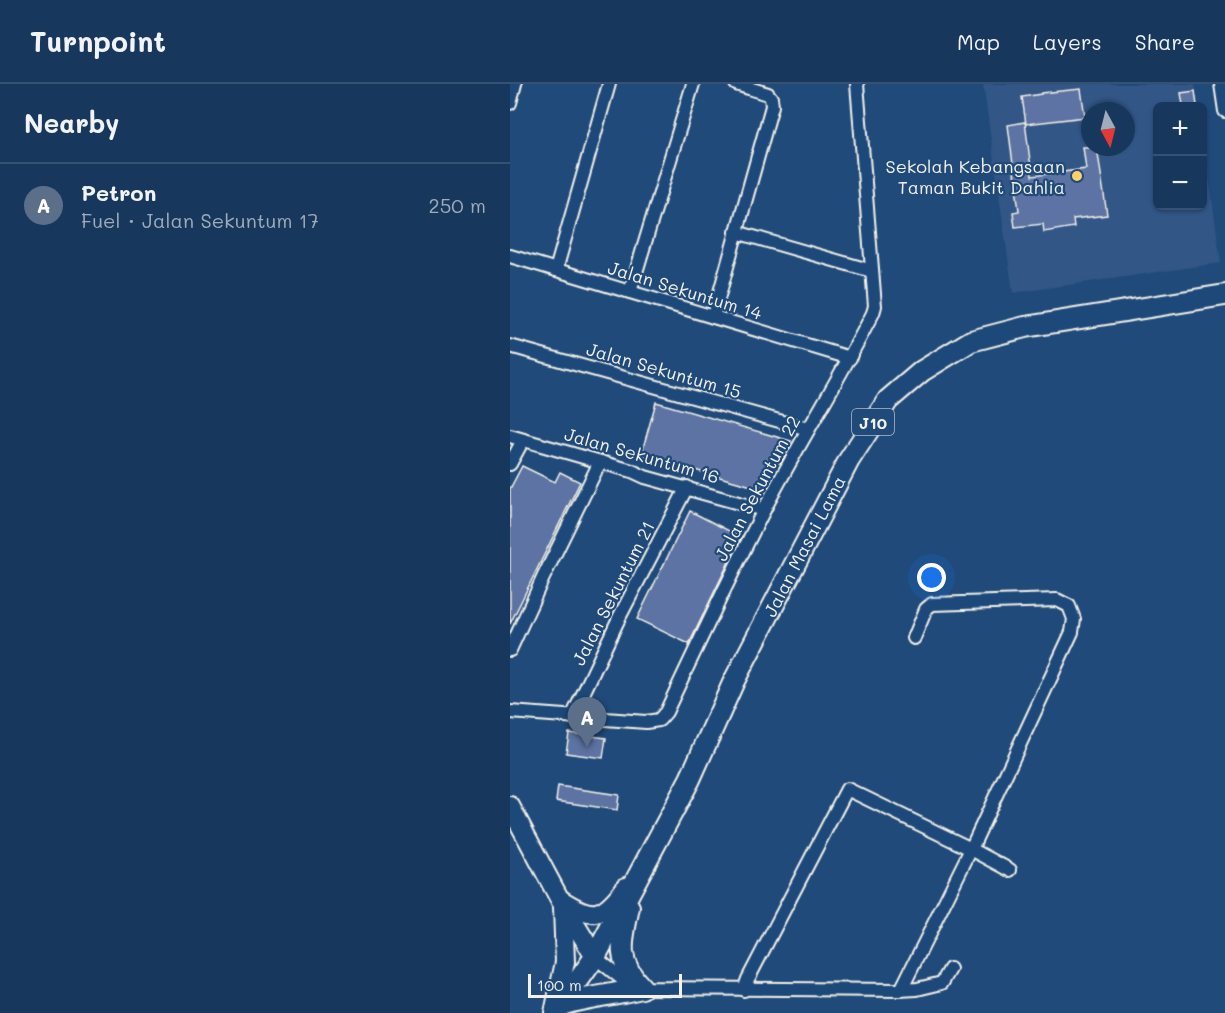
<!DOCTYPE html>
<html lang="en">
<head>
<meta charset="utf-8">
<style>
	body { margin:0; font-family:Mali,sans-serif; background:#244365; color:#f1f3f6 }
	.controls { position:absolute; right:18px; top:18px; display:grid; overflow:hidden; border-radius:9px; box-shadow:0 2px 4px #0004 }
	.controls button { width:54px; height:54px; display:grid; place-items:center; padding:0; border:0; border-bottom:2px solid #365272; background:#17385c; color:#f1f3f6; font:30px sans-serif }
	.compass { position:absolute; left:571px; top:18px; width:54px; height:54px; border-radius:50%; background:#17385c; box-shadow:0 2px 4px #0004; rotate:173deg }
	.scale { position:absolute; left:18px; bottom:15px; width:154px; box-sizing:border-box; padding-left:6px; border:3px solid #f4f1e8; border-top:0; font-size:16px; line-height:21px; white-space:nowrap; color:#f4f1e8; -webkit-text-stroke:4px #1f4a7a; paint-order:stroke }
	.you { position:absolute; left:422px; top:494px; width:21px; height:21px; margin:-15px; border:4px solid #fff; border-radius:50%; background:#1a73e8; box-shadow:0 0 0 9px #1a73e833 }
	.badge { display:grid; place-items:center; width:39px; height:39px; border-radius:50%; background:#ffd166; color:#fff; font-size:20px; font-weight:700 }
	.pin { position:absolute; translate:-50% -50px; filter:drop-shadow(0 2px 3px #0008) }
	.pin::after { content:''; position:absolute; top:32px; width:21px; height:18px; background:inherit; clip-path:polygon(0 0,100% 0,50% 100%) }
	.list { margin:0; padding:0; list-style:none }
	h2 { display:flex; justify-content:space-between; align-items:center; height:78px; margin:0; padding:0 24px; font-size:26px }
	h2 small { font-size:20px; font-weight:400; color:#9eacbb }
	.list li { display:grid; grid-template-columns:39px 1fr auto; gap:18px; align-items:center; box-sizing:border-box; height:84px; padding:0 24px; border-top:2px solid #365272 }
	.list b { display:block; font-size:22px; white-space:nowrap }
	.list p { margin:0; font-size:20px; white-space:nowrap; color:#9eacbb }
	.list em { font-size:20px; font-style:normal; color:#9eacbb }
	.map { position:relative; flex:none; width:715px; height:929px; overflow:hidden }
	header { display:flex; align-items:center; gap:36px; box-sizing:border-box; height:84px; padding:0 30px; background:#17385c; border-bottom:2px solid #365272 }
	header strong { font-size:28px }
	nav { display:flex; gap:33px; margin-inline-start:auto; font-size:21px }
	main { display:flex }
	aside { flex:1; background:#17385c }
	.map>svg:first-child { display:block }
	.built { fill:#315686; fill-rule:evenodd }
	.building { fill:#5b73a3; stroke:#f4f1e8; stroke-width:1.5 }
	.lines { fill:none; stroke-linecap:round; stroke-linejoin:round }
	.street-casing { stroke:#f4f1e8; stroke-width:16 }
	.secondary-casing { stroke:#f4f1e8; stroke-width:22 }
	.primary-casing { stroke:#f4f1e8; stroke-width:24 }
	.street { stroke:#1f4a7a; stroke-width:12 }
	.secondary { stroke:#1f4a7a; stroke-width:18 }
	.primary { stroke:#1f4a7a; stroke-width:20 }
	.poi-dot { fill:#ffd166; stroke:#1f4a7a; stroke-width:2 }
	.labels { text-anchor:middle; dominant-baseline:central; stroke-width:4.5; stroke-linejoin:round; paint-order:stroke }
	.shield { fill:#1f4a7a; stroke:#b4bfc7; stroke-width:1.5 }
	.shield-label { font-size:16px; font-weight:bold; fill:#f4f1e8 }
	.poi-label { font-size:18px; fill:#f4f1e8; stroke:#1f4a7a; text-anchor:end }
	.street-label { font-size:18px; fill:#f4f1e8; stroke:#1f4a7a }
</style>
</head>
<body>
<header>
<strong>Turnpoint</strong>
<nav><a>Map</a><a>Layers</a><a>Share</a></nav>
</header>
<main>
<aside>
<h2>Nearby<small></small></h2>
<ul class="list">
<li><span class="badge" style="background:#5c6f8a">A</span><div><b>Petron</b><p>Fuel · Jalan Sekuntum 17</p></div><em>250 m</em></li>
</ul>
</aside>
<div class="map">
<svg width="715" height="929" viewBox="0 0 715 929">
	<rect width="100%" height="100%" fill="#1f4a7a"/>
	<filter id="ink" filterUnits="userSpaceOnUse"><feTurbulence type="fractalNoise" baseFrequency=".0167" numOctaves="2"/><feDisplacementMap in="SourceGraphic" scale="12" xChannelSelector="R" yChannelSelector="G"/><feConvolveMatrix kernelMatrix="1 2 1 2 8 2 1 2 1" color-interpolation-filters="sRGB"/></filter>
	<g filter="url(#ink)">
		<path class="built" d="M 473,0 L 685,0 L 689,22 L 648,22 L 648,122 L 692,122 L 693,50 L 711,179 L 503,209 ZM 580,27 L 616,27 L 616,63 L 580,63 Z"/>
		<g class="building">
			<path d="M 571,5 L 575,33 L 516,40 L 512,13 L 531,10 L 531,9 Z"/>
			<path d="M 685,7 L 687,22 L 673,21 L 671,9 Z"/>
			<path d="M 515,38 L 522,92 L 576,85 L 573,63 L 587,63 L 597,131 L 563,135 L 564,143 L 534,148 L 533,140 L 505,143 L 503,128 L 509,127 L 498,41 Z"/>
			<path d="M 146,318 L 281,357 L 279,364 L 270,379 L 264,377 L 256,406 L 131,371 Z"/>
			<path d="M 12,382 L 45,398 L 50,388 L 70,398 L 0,540 L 0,405 Z"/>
			<path d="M 180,427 L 231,453 L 179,560 L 127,535 Z"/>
			<path d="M 59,649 L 96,654 L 93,674 L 56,669 Z"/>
			<path d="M 48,702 L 109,711 L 107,726 L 46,717 Z"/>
		</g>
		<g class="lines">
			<g class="street-casing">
				<g id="street">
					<path d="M 711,0 L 715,27"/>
					<path d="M 0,19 L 5,0"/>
					<path d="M 226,148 L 362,187"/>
					<path d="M 0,172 L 340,274"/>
					<path d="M 46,186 L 99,0"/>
					<path d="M 120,208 L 183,0"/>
					<path d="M 203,233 L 262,22 L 261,14 L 258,10 L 226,0"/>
					<path d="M 0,262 L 298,345"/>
					<path d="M 0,352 L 122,387 L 135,393 L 254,426"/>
					<path d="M 0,380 L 13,356"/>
					<path d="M 0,566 L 33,494 L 90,378"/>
					<path d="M 0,628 L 136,638 L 149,636 L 156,628 C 188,560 220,492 254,426 C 289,359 329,296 363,229 L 365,222 L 347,0"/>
					<path d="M 62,633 L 110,532 L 177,403"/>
					<path d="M 85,873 L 117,899 L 136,904 L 389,906 L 407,905 L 432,899 L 440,885"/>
					<path d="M 234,906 L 238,895 L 337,705 L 461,765 L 500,786"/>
					<path d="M 391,906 L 461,765 L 562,548 L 564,535 L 559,522 L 547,516 L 422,520 L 416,525 L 404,554"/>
				</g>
			</g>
			<g class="secondary-casing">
				<g id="secondary">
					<path d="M 0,722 L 49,814 L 85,873"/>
					<path d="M 50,815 C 84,837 92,834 116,803"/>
					<path d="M 44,929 L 55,878 L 53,824"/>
				</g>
			</g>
			<g class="primary-casing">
				<g id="primary">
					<path d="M 51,921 C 78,912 105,911 132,904 C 105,876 112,858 119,823"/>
					<path id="s1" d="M 45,929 L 85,873 L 180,695 L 224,597 L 339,376 L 378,316 L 412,287 L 461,257 L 515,243 L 715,211"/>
				</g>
			</g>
			<use href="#street" class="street"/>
			<use href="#secondary" class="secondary"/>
			<use href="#primary" class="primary"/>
		</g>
	</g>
	<circle class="poi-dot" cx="567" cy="92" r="6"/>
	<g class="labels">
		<rect class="shield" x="342" y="325" width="42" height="26" rx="4.5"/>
		<g class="shield-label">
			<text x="363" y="338">J10</text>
		</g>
		<g class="poi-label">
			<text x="555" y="82">Sekolah Kebangsaan<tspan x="555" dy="21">Taman Bukit Dahlia</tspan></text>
		</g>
		<g class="street-label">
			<text transform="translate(175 206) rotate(17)">Jalan Sekuntum 14</text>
			<text transform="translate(154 286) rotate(16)">Jalan Sekuntum 15</text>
			<text transform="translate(132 371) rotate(16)">Jalan Sekuntum 16</text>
			<text transform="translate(247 404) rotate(-62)">Jalan Sekuntum 22</text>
			<text stroke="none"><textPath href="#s1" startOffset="530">Jalan Masai Lama</textPath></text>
			<text transform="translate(103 509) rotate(-63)">Jalan Sekuntum 21</text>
		</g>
	</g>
</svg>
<div class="controls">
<button>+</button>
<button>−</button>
</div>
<svg class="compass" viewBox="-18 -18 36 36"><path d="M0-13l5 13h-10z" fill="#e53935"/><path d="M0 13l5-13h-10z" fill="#9eacbb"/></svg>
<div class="scale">100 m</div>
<div class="you"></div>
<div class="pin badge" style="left:77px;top:663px;background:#5c6f8a">A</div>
</div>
</main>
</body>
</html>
